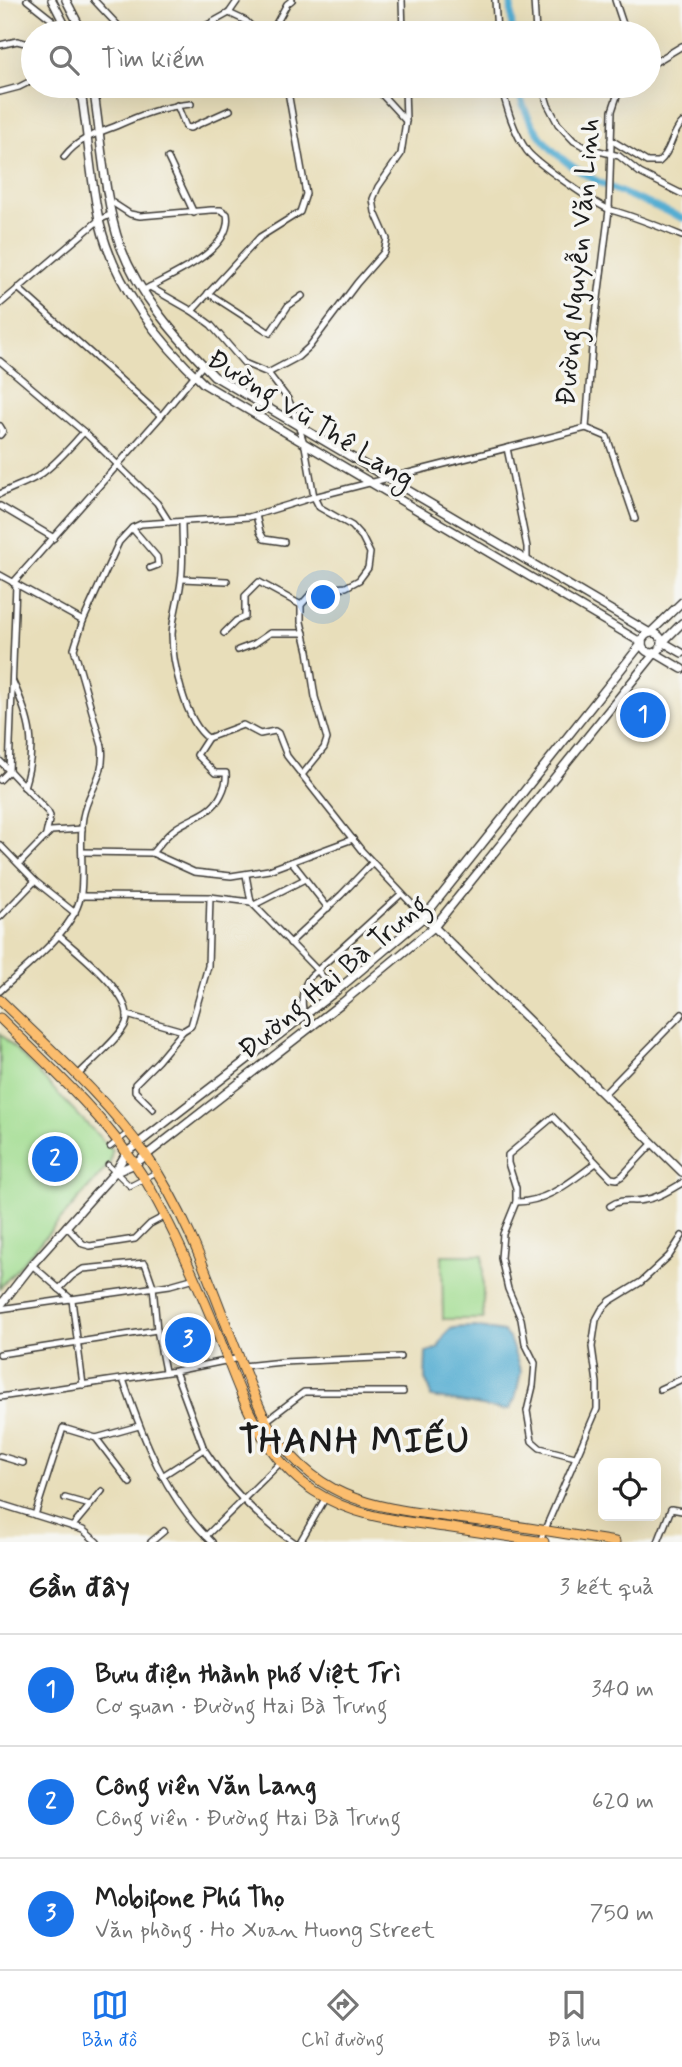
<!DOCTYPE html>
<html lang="vi">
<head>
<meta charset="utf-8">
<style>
	body { margin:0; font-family:Mynerve,sans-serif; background:#f6f6f6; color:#222 }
	.controls { position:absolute; right:21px; bottom:21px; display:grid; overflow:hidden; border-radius:10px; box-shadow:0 7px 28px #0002 }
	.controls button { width:63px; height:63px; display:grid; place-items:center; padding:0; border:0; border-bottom:2px solid #e0e0e0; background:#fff; color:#222; font:35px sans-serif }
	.you { position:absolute; left:324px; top:598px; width:24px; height:24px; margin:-18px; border:5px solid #fff; border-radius:50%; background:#1a73e8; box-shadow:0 0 0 10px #1a73e833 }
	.badge { display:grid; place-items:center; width:46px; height:46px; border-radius:50%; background:#1a73e8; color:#fff; font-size:23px; font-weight:700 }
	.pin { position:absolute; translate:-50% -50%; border:4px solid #fff; box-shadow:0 2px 7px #0006 }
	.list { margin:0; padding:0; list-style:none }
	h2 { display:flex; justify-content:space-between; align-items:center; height:91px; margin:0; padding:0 28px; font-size:30px }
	h2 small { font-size:23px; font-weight:400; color:#767676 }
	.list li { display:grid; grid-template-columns:46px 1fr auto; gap:21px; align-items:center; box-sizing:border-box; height:112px; padding:0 28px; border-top:2px solid #e0e0e0 }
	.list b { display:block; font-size:26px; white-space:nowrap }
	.list p { margin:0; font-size:23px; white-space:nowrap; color:#767676 }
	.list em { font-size:23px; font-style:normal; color:#767676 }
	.icon { flex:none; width:38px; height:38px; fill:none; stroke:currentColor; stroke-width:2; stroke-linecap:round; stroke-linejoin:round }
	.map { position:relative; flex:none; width:682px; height:1542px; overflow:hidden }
	.search { position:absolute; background:#fff; box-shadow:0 7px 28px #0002; left:21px; right:21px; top:21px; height:77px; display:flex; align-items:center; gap:18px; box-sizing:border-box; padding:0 24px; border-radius:38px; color:#767676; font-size:26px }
	.sheet { height:427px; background:#fff }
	nav { display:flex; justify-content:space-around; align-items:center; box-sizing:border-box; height:98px; border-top:2px solid #e0e0e0; background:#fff; font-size:19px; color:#767676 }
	nav a { display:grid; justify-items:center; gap:4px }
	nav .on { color:#1a73e8 }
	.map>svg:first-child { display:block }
	.green { fill:#a2dd91; stroke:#5f7c56; stroke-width:2 }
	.water { fill:#55add2; stroke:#386477; stroke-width:2 }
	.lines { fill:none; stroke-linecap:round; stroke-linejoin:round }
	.canal { stroke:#55add2; stroke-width:7 }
	.pedestrian-casing { stroke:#3b3934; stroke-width:7 }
	.minor-casing { stroke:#3b3934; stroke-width:8 }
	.tertiary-casing { stroke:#3b3934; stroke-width:10 }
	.primary-casing { stroke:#3b3934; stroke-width:11 }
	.pedestrian { stroke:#fff; stroke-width:4.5 }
	.minor { stroke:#fff; stroke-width:5 }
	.tertiary { stroke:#fff; stroke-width:7 }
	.primary { stroke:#fbbd6e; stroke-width:9 }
	.labels { text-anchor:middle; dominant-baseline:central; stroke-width:7; stroke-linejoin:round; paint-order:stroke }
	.street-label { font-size:28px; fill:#1c1c1c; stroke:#f6f6f2 }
	.district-label { font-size:35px; font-weight:bold; letter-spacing:2px; fill:#1c1c1c; stroke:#f6f6f2 }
</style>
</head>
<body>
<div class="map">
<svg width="682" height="1542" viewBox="0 0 682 1542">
	<rect width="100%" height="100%" fill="#f6f6f2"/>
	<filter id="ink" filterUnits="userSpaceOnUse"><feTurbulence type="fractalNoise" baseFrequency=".0143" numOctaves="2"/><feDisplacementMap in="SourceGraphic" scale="14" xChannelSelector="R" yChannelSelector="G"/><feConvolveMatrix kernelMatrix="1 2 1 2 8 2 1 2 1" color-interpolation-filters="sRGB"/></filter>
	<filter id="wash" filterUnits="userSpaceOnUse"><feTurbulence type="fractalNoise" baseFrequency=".00686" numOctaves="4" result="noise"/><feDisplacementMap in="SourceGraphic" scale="28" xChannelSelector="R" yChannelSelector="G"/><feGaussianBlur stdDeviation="1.57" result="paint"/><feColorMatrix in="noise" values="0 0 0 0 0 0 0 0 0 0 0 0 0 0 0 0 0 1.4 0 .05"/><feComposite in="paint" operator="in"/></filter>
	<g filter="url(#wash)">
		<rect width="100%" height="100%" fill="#e8deba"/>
		<g class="green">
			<path d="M 0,1033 L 112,1150 L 110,1163 L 93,1183 L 0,1288 Z"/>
			<path d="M 442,1255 L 483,1255 L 483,1319 L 443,1319 Z"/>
		</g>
		<path class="water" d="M 475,1327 L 503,1332 L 509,1338 L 521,1372 L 515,1399 L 509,1409 L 504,1410 L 431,1397 L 430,1389 L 425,1380 L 426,1353 L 438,1348 C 449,1324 449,1328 475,1327 Z"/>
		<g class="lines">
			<g class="canal">
				<path d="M 511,0 L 512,33"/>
				<path d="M 517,86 C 538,171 611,186 682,218"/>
			</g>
		</g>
	</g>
	<g filter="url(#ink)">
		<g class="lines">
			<g class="pedestrian-casing">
				<g id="pedestrian">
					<path d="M 110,1147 L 128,1133"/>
					<path d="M 108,1165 L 130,1186 L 157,1172"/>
				</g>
			</g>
			<g class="minor-casing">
				<g id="minor">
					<path d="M 27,0 L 51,19 L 57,33"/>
					<path d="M 94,0 L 125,33"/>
					<path d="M 402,0 L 403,33"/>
					<path d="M 495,0 L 497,33"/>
					<path d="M 534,0 L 536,33"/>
					<path d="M 615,0 L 626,33"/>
					<path d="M 229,13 L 246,21 L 258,33"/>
					<path d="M 193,33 L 229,13 L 238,0"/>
					<path d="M 271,33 L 287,4 L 292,0"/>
					<path d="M 0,45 L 17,41 L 33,45"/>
					<path d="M 649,66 L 682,46"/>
					<path d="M 287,86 L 306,194 L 300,212 L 260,237 L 192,311 L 211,325 L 244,363 L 268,373 L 288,399 L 293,410 L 305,446 L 314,497 L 319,507 L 352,526 L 362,537 L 370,553 L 368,568 L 359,580 L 346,587 L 321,589 L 310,595 L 301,605 L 301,622 L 308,651 L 315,697 L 327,739 L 324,748 L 302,775"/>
					<path d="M 374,86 L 406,121"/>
					<path d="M 501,86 C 507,108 513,131 527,151 C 535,162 599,207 611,210 C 636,217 658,226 682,236"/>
					<path d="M 542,86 L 548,105 L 558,124 L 574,141 L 587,148 L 619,156 L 640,173 L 682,194"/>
					<path d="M 0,92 L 19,87 L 33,80"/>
					<path d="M 177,105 L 186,127 L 190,128 L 230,110"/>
					<path d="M 611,140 L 647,162 L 659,162 C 671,152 671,134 682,123"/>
					<path d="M 64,157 C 78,139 95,134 116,126 C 143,114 161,107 191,104"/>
					<path d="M 168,158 L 194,213"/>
					<path d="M 110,201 L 130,214 L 140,216 L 211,210 L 221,210 L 227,214 C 234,251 169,276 144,290"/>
					<path d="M 150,287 L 192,311"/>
					<path d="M 18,288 L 161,416"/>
					<path d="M 208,293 L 270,333 L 288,306 L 302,296"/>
					<path d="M 0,304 L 99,220 L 112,214"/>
					<path d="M 0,361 L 84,432 C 70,447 57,463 40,475 C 28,483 13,487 0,494"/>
					<path d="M 268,373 L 298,357 L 309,347 L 357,283 L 384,252 L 387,239 L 375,212 L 373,199 L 378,187 L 401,154 L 406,121 L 405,86"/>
					<path d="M 0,426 L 3,431 L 0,435"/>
					<path d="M 586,428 L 607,437 L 635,519"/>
					<path d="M 84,432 L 157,503 L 169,522"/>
					<path d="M 507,448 L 527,547 L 527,561"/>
					<path d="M 0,506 L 54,538"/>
					<path d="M 256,515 L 260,532 L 264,539 L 284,542"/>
					<path d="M 182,522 C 182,541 184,562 181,581 C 179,598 173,616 172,634 C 172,661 185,722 208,738 L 243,725 L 260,734 L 275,731 L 278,733 L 287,756 L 362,851 L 424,917"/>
					<path d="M 132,528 L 157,557 L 158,565 L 150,568"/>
					<path d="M 0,575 L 83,621"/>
					<path d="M 182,579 L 227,581"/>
					<path d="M 13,583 L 161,416 L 203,365"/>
					<path d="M 224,633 L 236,621 L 245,617 L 245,596 L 259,582 L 301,605"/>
					<path d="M 238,650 L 254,644 L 270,633 L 304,633"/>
					<path d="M 13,682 C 31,721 37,746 24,787"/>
					<path d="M 0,761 L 48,812 L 50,816 L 46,835"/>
					<path d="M 0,780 L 9,771 L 16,584"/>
					<path d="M 0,845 L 35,881 L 75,913"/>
					<path d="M 82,852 L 152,853 L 194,872 L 231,876 L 269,870 L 353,839"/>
					<path d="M 152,853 C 160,844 166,835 176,828 C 193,816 211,815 221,795 C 225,787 227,781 226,773 L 215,773 L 197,755 L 208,738"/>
					<path d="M 292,862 L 328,908"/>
					<path d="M 19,864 L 51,831 L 82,829"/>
					<path d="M 246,875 L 251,902 L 318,971 L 335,992"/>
					<path d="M 81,896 L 210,897 L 251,902"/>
					<path d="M 254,905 L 305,879"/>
					<path d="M 0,917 L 35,881"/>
					<path d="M 58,935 C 76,951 136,996 126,1023 C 121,1037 88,1064 77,1076"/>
					<path d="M 290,943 L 341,895 L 372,863"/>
					<path d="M 0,991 C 25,967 77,929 81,893 C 84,868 79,842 83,817 C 88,790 106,777 102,746 L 74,649 L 83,621 L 119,542 L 132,528 L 141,524 L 249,517 L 314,497 L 586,428 L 592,347 L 609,210 L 612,111 L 617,96 L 627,86"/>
					<path d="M 127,1015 L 183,1031 L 191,1026 L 208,966 L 210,897"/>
					<path d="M 304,1016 C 301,1001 301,989 310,977 L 401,894"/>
					<path d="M 604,1094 L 682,1014"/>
					<path d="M 153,1109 L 135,1091 L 135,1084 L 158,1061 L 183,1031"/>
					<path d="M 516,1202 C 548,1202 571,1181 596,1163"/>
					<path d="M 610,1206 C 623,1197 631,1203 644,1200 C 658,1198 670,1190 682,1183"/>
					<path d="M 66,1226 L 83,1244 L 90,1246 L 135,1239 L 150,1224 L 165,1216"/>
					<path d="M 32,1265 L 72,1300 L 83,1385"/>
					<path d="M 59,1289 L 72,1276 L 83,1269 L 145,1263 L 153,1286 L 157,1330 L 165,1371"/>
					<path d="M 0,1309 L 170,1285 L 195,1278"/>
					<path d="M 0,1354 L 157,1330"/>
					<path d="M 243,1366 L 282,1362 L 400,1357"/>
					<path d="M 175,1371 L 204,1449 C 228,1487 257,1518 294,1542"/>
					<path d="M 123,1379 C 143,1439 166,1498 212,1542"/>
					<path d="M 660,1389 L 682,1379"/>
					<path d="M 0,1397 L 175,1371 L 240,1358"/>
					<path d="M 266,1421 L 304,1392 L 403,1392"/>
					<path d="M 96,1438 L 130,1483"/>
					<path d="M 0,1456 L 23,1463"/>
					<path d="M 575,1457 L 540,1448 L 532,1441 L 527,1411 L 533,1386 L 535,1363 L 525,1343 L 521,1319 L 508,1289 L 501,1258 L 503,1234 L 516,1202 L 516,1188 L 508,1163 L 508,1155 L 553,1117 L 611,1178 L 617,1179 L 622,1176 L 653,1143"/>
					<path d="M 162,1476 L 204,1449"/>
					<path d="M 65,1498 L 90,1505"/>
					<path d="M 0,1504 L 83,1530 L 97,1542"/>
					<path d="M 35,1515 L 63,1428 L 96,1438 L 139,1426"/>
					<path d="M 72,1527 L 102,1491"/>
					<path d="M 206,1536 L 281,1462"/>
					<path d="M 540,1541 L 597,1409 L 597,1383 L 592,1347 L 596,1320 L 602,1309 L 610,1301 L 641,1282 L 669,1256 L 682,1236"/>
					<path d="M 151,1542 L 164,1531"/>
					<path d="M 300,1542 L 326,1497"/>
					<path d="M 658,1542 L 671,1509 L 682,1511"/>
				</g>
			</g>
			<g class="tertiary-casing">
				<g id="tertiary">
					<path d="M 52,0 L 69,33"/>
					<path d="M 66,0 L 83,33"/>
					<path d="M 93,86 C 101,135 104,200 120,245 C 139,296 177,338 214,376 L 650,633 L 682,602"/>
					<path d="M 682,623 L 663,642 L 682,653"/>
					<circle cx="652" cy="643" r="10"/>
					<path d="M 424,917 L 682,1172"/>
					<path d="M 116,1172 L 135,1164 L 343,1002 L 434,927 L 655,653 L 682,669"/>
					<path d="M 0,1306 L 32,1265 L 115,1172 L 127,1152 L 335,992 L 424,917 L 642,643 L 204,384 C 159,342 115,286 100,224 C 90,180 88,131 80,86"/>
				</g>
			</g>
			<g class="primary-casing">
				<g id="primary">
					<path d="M 0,1000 C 49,1048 107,1099 146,1155 C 202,1236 224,1333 266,1421 C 318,1508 382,1507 472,1520 C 520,1526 567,1534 615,1542"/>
					<path d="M 0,1018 C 52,1069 109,1120 147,1183 C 172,1226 192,1271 211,1317 C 236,1378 255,1453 314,1491 C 353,1517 400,1521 445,1527 C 478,1532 511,1537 544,1542"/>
				</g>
			</g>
			<use href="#pedestrian" class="pedestrian"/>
			<use href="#minor" class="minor"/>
			<use href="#tertiary" class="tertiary"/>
			<use href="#primary" class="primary"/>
		</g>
	</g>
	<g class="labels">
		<g class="street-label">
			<text transform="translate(579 262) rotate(-85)">Đường Nguyễn Văn Linh</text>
			<text transform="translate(310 420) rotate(32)">Đường Vũ Thê Lang</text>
			<text transform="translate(334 978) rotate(-40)">Đường Hai Bà Trưng</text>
		</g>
		<g class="district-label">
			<text x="355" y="1442">THANH MIẾU</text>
		</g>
	</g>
</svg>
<div class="controls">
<button><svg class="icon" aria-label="locate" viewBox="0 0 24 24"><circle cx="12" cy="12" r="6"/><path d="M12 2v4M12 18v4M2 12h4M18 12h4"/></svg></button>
</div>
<div class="you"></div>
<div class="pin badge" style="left:643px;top:715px">1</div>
<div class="pin badge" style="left:55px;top:1159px">2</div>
<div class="pin badge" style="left:188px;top:1340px">3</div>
<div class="search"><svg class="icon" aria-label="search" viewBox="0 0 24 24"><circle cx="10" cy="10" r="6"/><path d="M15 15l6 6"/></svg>Tìm kiếm</div>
</div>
<section class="sheet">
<h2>Gần đây<small>3 kết quả</small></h2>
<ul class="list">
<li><span class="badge">1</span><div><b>Bưu điện thành phố Việt Trì</b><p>Cơ quan · Đường Hai Bà Trưng</p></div><em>340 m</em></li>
<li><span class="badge">2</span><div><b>Công viên Văn Lang</b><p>Công viên · Đường Hai Bà Trưng</p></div><em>620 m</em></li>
<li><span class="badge">3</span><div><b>Mobifone Phú Thọ</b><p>Văn phòng · Ho Xuan Huong Street</p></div><em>750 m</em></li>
</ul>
</section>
<nav>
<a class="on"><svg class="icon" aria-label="map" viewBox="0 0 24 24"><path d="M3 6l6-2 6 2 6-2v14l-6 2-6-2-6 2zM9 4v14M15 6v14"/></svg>Bản đồ</a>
<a><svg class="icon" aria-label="directions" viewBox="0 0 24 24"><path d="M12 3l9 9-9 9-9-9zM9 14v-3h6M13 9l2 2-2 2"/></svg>Chỉ đường</a>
<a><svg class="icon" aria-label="saved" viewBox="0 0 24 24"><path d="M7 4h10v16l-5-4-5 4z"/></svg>Đã lưu</a>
</nav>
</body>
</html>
